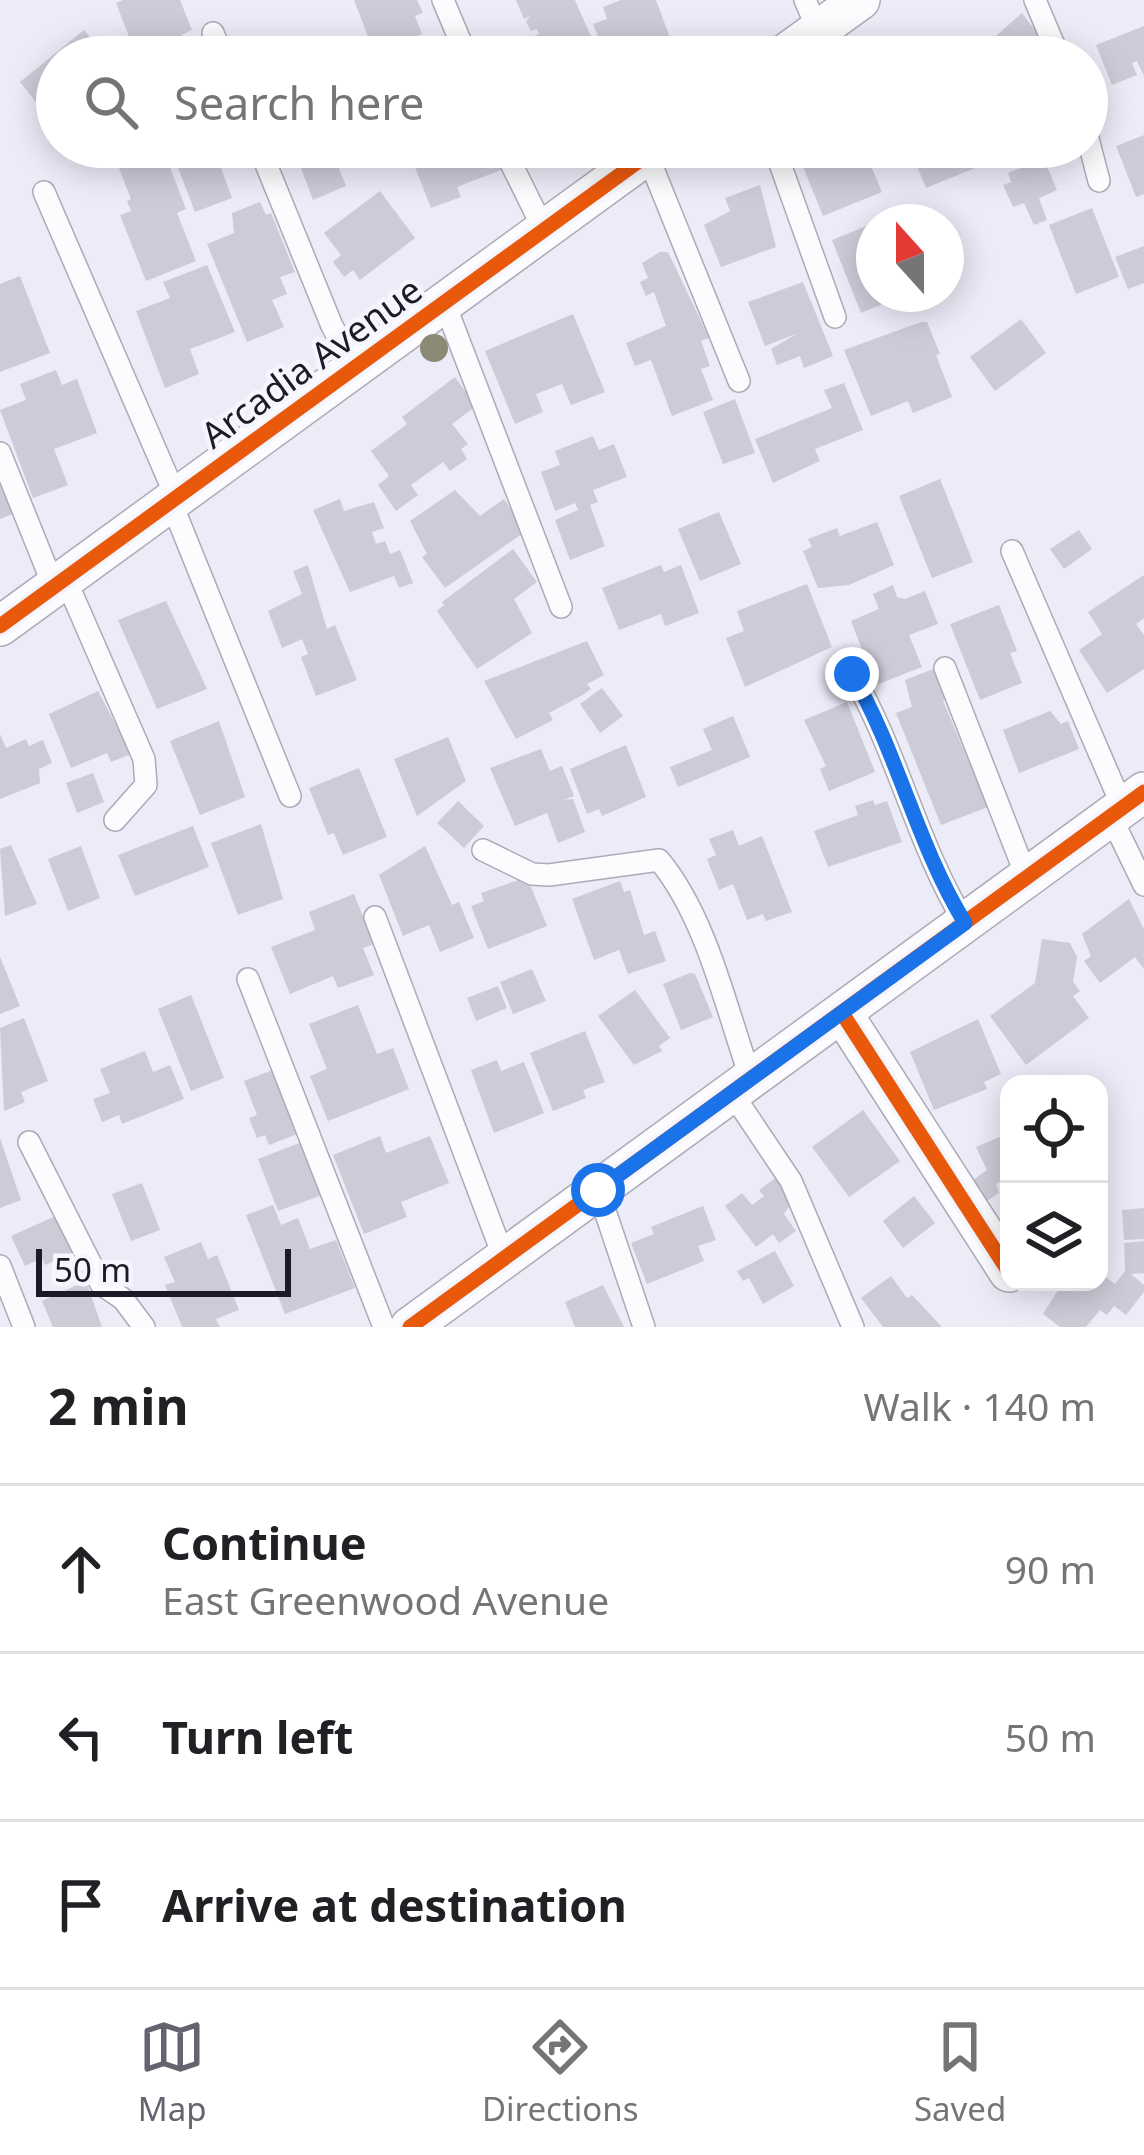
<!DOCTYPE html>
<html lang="en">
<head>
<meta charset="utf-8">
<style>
	body { margin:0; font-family:"Noto Sans",sans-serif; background:#f2f2f2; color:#202124 }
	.controls { position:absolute; right:36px; bottom:36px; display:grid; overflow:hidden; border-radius:24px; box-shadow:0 6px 30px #0003 }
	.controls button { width:108px; height:108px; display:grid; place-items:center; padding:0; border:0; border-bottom:3px solid #e0e0e0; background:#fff; color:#202124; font:60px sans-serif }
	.compass { position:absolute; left:856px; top:204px; width:108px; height:108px; border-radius:50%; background:#fff; box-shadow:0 6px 30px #0003; rotate:339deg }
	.scale { position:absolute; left:36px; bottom:30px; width:255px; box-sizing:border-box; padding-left:12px; border:6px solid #1b1a27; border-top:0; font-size:33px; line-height:42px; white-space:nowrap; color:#1b1a27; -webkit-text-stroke:9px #f5f5fd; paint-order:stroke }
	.stop { position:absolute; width:36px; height:36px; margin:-27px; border:9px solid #1a73e8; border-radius:50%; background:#fff }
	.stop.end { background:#1a73e8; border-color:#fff; box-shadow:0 3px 12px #0008 }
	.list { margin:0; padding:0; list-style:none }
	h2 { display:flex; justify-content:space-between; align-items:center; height:156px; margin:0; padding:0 48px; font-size:51px }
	h2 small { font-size:39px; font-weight:400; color:#757577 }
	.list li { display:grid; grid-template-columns:78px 1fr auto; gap:36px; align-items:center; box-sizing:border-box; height:168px; padding:0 48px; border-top:3px solid #e0e0e0 }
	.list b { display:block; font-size:45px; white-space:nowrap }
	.list p { margin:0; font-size:39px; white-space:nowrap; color:#757577 }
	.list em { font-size:39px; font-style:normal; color:#757577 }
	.icon { flex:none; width:66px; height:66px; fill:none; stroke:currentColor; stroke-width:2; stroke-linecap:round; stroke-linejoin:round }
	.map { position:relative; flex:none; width:1144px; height:1327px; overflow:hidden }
	.search { position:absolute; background:#fff; box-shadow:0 6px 30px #0003; left:36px; right:36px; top:36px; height:132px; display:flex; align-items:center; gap:30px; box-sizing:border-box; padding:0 42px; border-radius:66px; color:#757577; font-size:45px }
	.sheet { height:660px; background:#fff }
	nav { display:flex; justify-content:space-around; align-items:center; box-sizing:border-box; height:168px; border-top:3px solid #e0e0e0; background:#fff; font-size:33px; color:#757577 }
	nav a { display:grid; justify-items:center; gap:6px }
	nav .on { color:#646370 }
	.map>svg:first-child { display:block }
	.building { fill:#cccbd8 }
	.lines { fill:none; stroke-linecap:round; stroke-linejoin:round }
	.service-casing { stroke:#abaab6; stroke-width:24 }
	.minor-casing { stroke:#abaab6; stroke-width:42 }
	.service { stroke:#fcfcfe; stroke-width:21 }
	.minor { stroke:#fcfcfe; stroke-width:39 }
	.cycleway-casing { stroke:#f5f5fd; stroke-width:22 }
	.cycleway { stroke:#e8590c; stroke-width:15 }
	.tree { fill:#8b8a74 }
	.route { stroke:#1a73e8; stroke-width:15 }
	.labels { text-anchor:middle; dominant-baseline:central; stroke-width:9; stroke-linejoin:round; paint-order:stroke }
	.street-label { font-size:36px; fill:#1b1a27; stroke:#f5f5fd }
</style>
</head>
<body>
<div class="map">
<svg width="1144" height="1327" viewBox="0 0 1144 1327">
	<rect width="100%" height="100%" fill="#ecebf8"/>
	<g class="building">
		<path d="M 123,0 L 180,0 L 192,30 L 181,35 L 189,53 L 137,57 L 116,3 Z"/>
		<path d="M 354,0 L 417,0 L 423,13 L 415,16 L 422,34 L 410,39 L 417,57 L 376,57 Z"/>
		<path d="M 516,0 L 575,0 L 600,57 L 540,57 L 532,37 L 539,34 L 537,29 L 531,31 L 526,22 L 530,16 L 524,19 Z"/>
		<path d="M 621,0 L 656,0 L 673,46 L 646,57 L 606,57 L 593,24 L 607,19 L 603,7 Z"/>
		<path d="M 1022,13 L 1049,49 L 1047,57 L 980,57 L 1000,42 L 996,36 Z"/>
		<path d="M 1144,26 L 1144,76 L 1137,61 L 1132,63 L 1137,75 L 1112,85 L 1096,45 Z"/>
		<path d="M 84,30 L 104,55 L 118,44 L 123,57 L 57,57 L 57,97 L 42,110 L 20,82 Z"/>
		<path d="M 1144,135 L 1144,194 L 1136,197 L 1116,146 Z"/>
		<path d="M 170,147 L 223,147 L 230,165 L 221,168 L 232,198 L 195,212 Z"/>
		<path d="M 293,147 L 369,147 L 336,161 L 346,186 L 313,200 Z"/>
		<path d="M 407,147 L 491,147 L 501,170 L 457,187 L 461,197 L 431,208 Z"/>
		<path d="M 795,147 L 863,147 L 882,192 L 823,216 Z"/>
		<path d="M 909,147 L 966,147 L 975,168 L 926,188 Z"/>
		<path d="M 153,155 L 155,161 L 166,157 L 186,209 L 177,213 L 196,261 L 146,281 L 120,215 L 131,211 L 127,201 L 131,199 L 119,168 Z"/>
		<path d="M 1044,159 L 1057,190 L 1039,198 L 1047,220 L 1034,225 L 1024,203 L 1013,207 L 1003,185 L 1011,182 L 1008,173 Z"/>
		<path d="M 760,185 L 776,247 L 721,267 L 704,225 L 730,211 L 725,198 Z"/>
		<path d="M 380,191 L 415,238 L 360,280 L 353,270 L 344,277 L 333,262 L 341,255 L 324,233 Z"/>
		<path d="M 260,202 L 266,215 L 271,213 L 295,272 L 280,277 L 287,294 L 272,300 L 284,327 L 247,342 L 207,244 L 234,233 L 232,213 Z"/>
		<path d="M 1092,208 L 1119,277 L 1076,294 L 1049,225 Z"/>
		<path d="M 874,223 L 874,294 L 907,294 L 861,313 L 832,240 Z"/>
		<path d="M 1144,246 L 1144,283 L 1128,289 L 1115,257 Z"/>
		<path d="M 660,252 L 668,252 L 709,338 L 701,341 L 710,366 L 701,369 L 713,400 L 672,416 L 651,360 L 635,366 L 626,343 L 666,326 L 654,292 L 646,296 L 640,282 L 648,278 L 642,263 Z"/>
		<path d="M 207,265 L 235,332 L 190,349 L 199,374 L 165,388 L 136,311 L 170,298 L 163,282 Z"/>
		<path d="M 20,276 L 50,353 L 0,372 L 0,284 Z"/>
		<path d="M 803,282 L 833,356 L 804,368 L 800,356 L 777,365 L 771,349 L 798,333 L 765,346 L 748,302 Z"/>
		<path d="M 573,314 L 605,392 L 571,405 L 562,384 L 536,394 L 543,412 L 515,424 L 485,351 Z"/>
		<path d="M 1021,319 L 1046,353 L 995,391 L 970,357 Z"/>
		<path d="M 921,322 L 927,322 L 940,354 L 936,355 L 952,397 L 913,413 L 908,401 L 871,416 L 844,350 Z"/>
		<path d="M 56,370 L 62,385 L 77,379 L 97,433 L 54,449 L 68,485 L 33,498 L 0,410 L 26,400 L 20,384 Z"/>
		<path d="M 455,377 L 476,406 L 452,424 L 468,444 L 461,449 L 467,459 L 450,471 L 443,462 L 411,485 L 418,495 L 396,511 L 378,485 L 389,476 L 371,451 L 407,424 L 402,417 Z"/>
		<path d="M 844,383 L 863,430 L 815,449 L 820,461 L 773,483 L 755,439 L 832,408 L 824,390 Z"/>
		<path d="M 735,399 L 755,453 L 723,464 L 703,412 Z"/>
		<path d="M 593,436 L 599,450 L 614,444 L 627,477 L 593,490 L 598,502 L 590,505 L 605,546 L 570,560 L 555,520 L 578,510 L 575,503 L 555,511 L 541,472 L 560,465 L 555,451 Z"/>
		<path d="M 940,479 L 973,562 L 932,578 L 899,496 Z"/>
		<path d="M 0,485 L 15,513 L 0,519 Z"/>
		<path d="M 455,490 L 480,516 L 504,499 L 526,531 L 445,588 L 422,557 L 427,554 L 410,521 Z"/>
		<path d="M 340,499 L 344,511 L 374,502 L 384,528 L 372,532 L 376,544 L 385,541 L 390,554 L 400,550 L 413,583 L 399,588 L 394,576 L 350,592 L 313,510 Z"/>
		<path d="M 719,512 L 741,564 L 700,581 L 678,529 Z"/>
		<path d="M 877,522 L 894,565 L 849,585 L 818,588 L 803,551 L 812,547 L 808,539 L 837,528 L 840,536 Z"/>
		<path d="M 1079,530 L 1092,549 L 1064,569 L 1050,549 Z"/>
		<path d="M 513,549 L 537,582 L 514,599 L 532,633 L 477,669 L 437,611 L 444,605 L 442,602 Z"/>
		<path d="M 308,565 L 327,629 L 335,625 L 357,680 L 316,696 L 301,657 L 308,654 L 302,639 L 282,648 L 268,611 L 302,594 L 293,571 Z"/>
		<path d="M 661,565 L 664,572 L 681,565 L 699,613 L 665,626 L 661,614 L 619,630 L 602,588 Z"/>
		<path d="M 1144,575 L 1144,618 L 1136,624 L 1144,635 L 1144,669 L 1107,693 L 1079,650 L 1102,634 L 1088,612 Z"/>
		<path d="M 807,584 L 832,647 L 745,687 L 726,638 L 744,631 L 737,611 Z"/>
		<path d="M 893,585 L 897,597 L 905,599 L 925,591 L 938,624 L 909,635 L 922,667 L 876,685 L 851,621 L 879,609 L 873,594 Z"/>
		<path d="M 166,601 L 207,689 L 157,709 L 118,620 Z"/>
		<path d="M 999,605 L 1017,651 L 1010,653 L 1022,683 L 980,700 L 950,624 Z"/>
		<path d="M 587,641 L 604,675 L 587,684 L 591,689 L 581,696 L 549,713 L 553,720 L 516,739 L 484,681 Z"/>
		<path d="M 936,668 L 948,699 L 943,701 L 988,807 L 941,825 L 896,713 L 912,707 L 905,680 Z"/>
		<path d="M 602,688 L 623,716 L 600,733 L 580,704 Z"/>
		<path d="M 98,691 L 131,754 L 111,762 L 107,753 L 71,768 L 49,714 Z"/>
		<path d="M 847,702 L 875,772 L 829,791 L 820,769 L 826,766 L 804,720 Z"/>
		<path d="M 1050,711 L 1061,724 L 1068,721 L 1079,749 L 1019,773 L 1003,730 Z"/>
		<path d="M 733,716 L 750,757 L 678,787 L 670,767 L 712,750 L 703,729 Z"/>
		<path d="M 219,721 L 245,797 L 200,815 L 170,741 Z"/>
		<path d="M 0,734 L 6,748 L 26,739 L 29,746 L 43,740 L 52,763 L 39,769 L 40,783 L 0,799 Z"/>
		<path d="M 448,737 L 466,781 L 417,816 L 394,759 Z"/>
		<path d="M 626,745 L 646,797 L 602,816 L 599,809 L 587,814 L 570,769 Z"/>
		<path d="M 541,749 L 550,771 L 562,766 L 574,796 L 563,800 L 573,799 L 585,832 L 558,843 L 547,813 L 515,826 L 490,768 Z"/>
		<path d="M 359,768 L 387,837 L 343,855 L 334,833 L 328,835 L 309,788 Z"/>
		<path d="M 93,773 L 104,802 L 77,813 L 66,783 Z"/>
		<path d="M 873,800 L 875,805 L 887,801 L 902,842 L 828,867 L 814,831 L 858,815 L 855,806 Z"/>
		<path d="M 458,801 L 484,826 L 464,848 L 437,823 Z"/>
		<path d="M 261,824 L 283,899 L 238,915 L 211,843 Z"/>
		<path d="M 193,826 L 209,867 L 135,896 L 118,855 Z"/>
		<path d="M 733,830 L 739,846 L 762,836 L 792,912 L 766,921 L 763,914 L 747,920 L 733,884 L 719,890 L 707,859 L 716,855 L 709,839 Z"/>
		<path d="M 11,845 L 37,904 L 5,916 L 0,849 Z"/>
		<path d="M 81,846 L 100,898 L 68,911 L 48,859 Z"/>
		<path d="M 425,846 L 452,905 L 459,902 L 474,938 L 440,952 L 429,925 L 403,936 L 379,875 Z"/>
		<path d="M 527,877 L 547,926 L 488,949 L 471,906 L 484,901 L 481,893 Z"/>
		<path d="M 620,881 L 624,892 L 630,890 L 644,935 L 655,931 L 666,961 L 628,974 L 619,950 L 594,960 L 572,899 Z"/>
		<path d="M 354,894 L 374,944 L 363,948 L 374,975 L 338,988 L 333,976 L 290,994 L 271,947 L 315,930 L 309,912 Z"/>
		<path d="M 1129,899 L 1144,929 L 1144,969 L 1135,957 L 1100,983 L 1084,961 L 1091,956 L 1082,934 Z"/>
		<path d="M 1042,939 L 1070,943 L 1077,957 L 1073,982 L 1080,991 L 1073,996 L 1089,1018 L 1026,1065 L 990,1016 L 1035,983 Z"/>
		<path d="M 0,957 L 20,1006 L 0,1014 Z"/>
		<path d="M 532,969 L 546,1001 L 513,1014 L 500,982 Z"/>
		<path d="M 690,973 L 695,974 L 713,1017 L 681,1030 L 663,984 Z"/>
		<path d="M 498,986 L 507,1008 L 476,1021 L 467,998 Z"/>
		<path d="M 635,990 L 670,1038 L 659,1046 L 662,1051 L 634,1065 L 598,1016 Z"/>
		<path d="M 191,995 L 224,1078 L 191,1091 L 158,1009 Z"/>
		<path d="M 358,1005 L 377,1054 L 393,1048 L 409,1089 L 328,1121 L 310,1076 L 327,1069 L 309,1024 Z"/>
		<path d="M 24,1018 L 48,1081 L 21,1092 L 25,1102 L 4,1111 L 0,1028 Z"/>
		<path d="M 978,1019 L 1001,1074 L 984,1082 L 987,1089 L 934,1110 L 910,1052 Z"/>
		<path d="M 585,1031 L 605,1082 L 583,1090 L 586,1098 L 553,1111 L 530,1053 Z"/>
		<path d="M 145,1051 L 153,1072 L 170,1065 L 184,1099 L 122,1124 L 119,1115 L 102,1122 L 93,1099 L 110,1093 L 100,1069 Z"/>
		<path d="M 497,1060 L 501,1071 L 524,1062 L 544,1113 L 494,1133 L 471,1070 Z"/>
		<path d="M 275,1069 L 300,1133 L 269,1145 L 265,1135 L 257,1138 L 249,1118 L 257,1115 L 244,1081 Z"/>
		<path d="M 863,1110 L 900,1161 L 849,1197 L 812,1147 Z"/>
		<path d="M 1009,1133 L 1009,1178 L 996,1184 L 999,1193 L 974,1210 L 962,1188 L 987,1170 L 976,1147 Z"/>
		<path d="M 380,1136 L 386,1153 L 430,1136 L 449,1183 L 401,1202 L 407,1217 L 364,1234 L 333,1155 Z"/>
		<path d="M 0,1138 L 21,1200 L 0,1208 Z"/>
		<path d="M 302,1142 L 322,1195 L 278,1211 L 258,1159 Z"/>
		<path d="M 777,1177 L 794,1199 L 784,1214 L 796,1231 L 779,1243 L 773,1234 L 756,1247 L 725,1206 L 742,1193 L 752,1205 L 764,1196 L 759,1190 Z"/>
		<path d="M 142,1183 L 160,1230 L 131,1241 L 112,1194 Z"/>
		<path d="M 914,1196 L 935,1223 L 903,1248 L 883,1221 Z"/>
		<path d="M 273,1205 L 281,1225 L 298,1218 L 310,1249 L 336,1240 L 355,1288 L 285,1314 L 246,1215 Z"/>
		<path d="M 703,1206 L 716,1240 L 698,1246 L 704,1261 L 647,1284 L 631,1243 L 654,1234 L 651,1227 Z"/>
		<path d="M 1144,1208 L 1144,1239 L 1124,1240 L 1122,1210 Z"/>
		<path d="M 58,1215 L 75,1252 L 45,1265 L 42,1258 L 25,1266 L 11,1236 Z"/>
		<path d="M 1144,1241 L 1144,1273 L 1131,1274 L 1144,1285 L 1144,1292 L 1126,1315 L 1114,1306 L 1107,1315 L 1100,1310 L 1086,1327 L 1060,1327 L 1043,1314 L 1063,1282 L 1099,1282 L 1099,1272 L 1115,1284 L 1125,1271 L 1124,1243 Z"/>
		<path d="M 201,1242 L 208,1259 L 217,1255 L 239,1310 L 216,1319 L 220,1327 L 182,1327 L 165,1285 L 175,1282 L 164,1257 Z"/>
		<path d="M 775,1251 L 794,1286 L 763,1304 L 749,1278 L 743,1281 L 737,1271 Z"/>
		<path d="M 891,1276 L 907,1298 L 912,1295 L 942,1327 L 883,1327 L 861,1298 Z"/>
		<path d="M 86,1281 L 102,1327 L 53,1327 L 42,1301 Z"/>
		<path d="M 603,1285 L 624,1327 L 575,1327 L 565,1302 Z"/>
	</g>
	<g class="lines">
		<g class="service-casing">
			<g id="service">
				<path d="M 443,0 L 467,57"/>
				<path d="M 805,0 L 818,30"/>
				<path d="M 1035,0 L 1059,57"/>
				<path d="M 213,33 L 223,57"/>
				<path d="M 1087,135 L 1099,181"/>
				<path d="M 259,147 L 332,326 L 355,367"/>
				<path d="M 503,147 L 544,230"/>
				<path d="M 774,147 L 835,317"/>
				<path d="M 647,154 L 739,381"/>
				<path d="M 44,192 L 176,497"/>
				<path d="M 444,302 L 561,607"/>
				<path d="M 0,453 L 54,587"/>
				<path d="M 171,502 L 290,796"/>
				<path d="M 1012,551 L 1123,808"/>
				<path d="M 65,578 L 144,759 L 146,785 L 115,820"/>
				<path d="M 945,668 L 1027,878"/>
				<path d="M 852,674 C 898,753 917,845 965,923"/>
				<path d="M 1111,817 L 1144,885"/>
				<path d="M 483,850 L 532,874 L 549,875 L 659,860 C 707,918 726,1009 751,1079"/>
				<path d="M 375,917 L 504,1258"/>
				<path d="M 248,979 L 384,1327"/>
				<path d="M 732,1093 L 791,1181 L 853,1327"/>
				<path d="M 29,1142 L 101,1284 L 123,1299 L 144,1327"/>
				<path d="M 598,1190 L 644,1327"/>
				<path d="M 0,1266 L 24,1327"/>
			</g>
		</g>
		<g class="minor-casing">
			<g id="minor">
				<path d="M 781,57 L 860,0"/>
				<path d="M 0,626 L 658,147"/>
				<path d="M 842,1013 L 1009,1272"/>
				<path d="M 410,1327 L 1144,792"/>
			</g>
		</g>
		<use href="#service" class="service"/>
		<use href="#minor" class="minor"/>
		<g class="cycleway-casing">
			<g id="cycleway">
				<path d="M 0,626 L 658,147"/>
				<path d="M 842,1013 L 1009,1272"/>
				<path d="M 410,1327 L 1144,792"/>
			</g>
		</g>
		<use href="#cycleway" class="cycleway"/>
	</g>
	<circle class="tree" cx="434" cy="348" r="14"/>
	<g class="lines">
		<path class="route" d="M 598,1190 L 965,923 C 917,845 898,753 852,674"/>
	</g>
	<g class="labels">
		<g class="street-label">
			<text transform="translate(311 362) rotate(-36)">Arcadia Avenue</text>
		</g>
	</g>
</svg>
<div class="controls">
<button><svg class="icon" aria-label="locate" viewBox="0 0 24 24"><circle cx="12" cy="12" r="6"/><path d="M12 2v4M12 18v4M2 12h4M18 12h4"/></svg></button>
<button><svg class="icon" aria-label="layers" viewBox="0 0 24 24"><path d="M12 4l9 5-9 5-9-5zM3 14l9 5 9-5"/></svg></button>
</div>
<svg class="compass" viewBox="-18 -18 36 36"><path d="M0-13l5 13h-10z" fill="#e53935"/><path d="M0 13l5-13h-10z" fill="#757577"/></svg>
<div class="scale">50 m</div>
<div class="stop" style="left:598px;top:1190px"></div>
<div class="stop end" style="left:852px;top:674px"></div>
<div class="search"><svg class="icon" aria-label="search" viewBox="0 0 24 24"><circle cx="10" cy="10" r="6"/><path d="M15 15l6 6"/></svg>Search here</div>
</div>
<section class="sheet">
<h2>2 min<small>Walk · 140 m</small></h2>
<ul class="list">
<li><svg class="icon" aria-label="ahead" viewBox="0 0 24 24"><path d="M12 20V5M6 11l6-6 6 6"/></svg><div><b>Continue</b><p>East Greenwood Avenue</p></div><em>90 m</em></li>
<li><svg class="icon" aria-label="left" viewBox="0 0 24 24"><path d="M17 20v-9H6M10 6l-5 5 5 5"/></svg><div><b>Turn left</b></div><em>50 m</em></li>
<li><svg class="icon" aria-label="arrive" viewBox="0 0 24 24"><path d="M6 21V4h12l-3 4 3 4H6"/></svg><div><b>Arrive at destination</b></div></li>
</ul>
</section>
<nav>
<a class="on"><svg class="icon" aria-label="map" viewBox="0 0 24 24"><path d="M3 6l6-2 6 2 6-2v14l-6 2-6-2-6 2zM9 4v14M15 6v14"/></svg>Map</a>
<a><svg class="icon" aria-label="directions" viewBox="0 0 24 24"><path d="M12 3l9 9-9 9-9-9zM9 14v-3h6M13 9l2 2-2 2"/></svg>Directions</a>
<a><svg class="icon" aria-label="saved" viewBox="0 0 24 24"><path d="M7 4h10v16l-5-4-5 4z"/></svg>Saved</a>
</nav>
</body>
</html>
